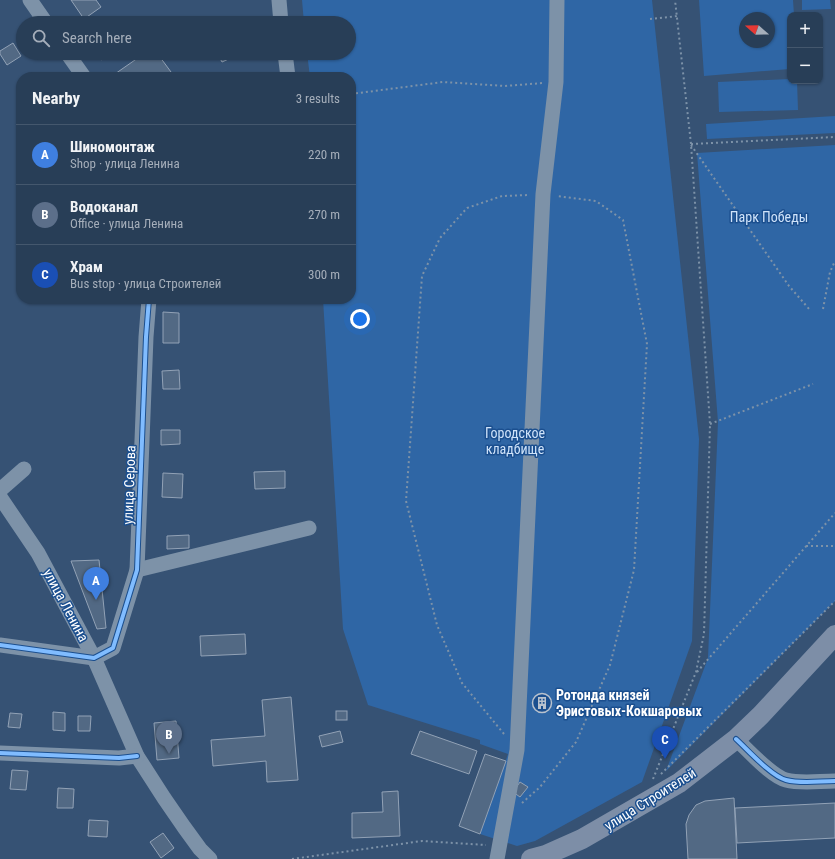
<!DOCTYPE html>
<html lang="en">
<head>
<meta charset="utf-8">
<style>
	body { margin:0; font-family:"Roboto Condensed",sans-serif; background:#30455d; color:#f1f3f6 }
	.controls { position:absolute; right:12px; top:12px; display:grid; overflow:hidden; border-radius:8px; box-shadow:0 1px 3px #0004 }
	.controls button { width:36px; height:36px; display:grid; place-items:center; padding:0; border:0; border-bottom:1px solid #44576d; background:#283e57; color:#f1f3f6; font:20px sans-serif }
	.compass { position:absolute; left:739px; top:12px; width:36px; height:36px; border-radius:50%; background:#283e57; box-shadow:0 1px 3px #0004; rotate:290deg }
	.you { position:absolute; left:360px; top:319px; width:14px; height:14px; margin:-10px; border:3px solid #fff; border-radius:50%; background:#1a73e8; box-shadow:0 0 0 6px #1a73e833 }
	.badge { display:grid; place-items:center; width:26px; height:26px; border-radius:50%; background:#8c9099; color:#fff; font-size:13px; font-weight:700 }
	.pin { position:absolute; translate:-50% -33px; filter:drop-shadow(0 1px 2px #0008) }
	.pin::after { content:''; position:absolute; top:21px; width:14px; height:12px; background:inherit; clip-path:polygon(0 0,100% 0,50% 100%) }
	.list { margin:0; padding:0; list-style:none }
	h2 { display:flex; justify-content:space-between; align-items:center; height:52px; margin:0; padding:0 16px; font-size:17px }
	h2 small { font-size:13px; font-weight:400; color:#a5aeba }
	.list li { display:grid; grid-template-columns:26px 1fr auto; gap:12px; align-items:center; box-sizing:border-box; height:60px; padding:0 16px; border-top:1px solid #44576d }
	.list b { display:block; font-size:15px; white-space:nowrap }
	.list p { margin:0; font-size:13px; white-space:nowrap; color:#a5aeba }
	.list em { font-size:13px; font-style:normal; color:#a5aeba }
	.icon { flex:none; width:22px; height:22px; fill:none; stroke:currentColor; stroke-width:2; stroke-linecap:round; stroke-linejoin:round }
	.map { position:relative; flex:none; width:835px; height:859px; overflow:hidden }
	.search { position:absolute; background:#283e57; box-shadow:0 1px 3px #0004; left:16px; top:16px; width:340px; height:44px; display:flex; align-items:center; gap:10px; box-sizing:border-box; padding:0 14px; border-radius:22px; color:#a5aeba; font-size:15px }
	.panel { position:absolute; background:#283e57; box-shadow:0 1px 3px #0004; left:16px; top:72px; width:340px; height:232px; border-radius:16px }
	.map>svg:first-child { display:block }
	.green { fill:#2f66a5; fill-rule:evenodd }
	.building { fill:#526984; stroke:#92a2b6 }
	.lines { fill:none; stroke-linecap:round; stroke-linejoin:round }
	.path { stroke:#7d92a8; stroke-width:2; stroke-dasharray:2 3; stroke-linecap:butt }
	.minor { stroke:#7d92a8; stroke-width:15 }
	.major { stroke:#7d8ea7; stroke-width:20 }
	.cycleway-casing { stroke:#1b4f8f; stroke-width:6 }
	.cycleway { stroke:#80bcff; stroke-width:4 }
	.labels { text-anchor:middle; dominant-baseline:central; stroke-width:3; stroke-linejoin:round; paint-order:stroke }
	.park-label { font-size:14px; fill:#cfe3fa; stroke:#1b4f8f }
	.street-label { font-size:14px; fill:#fff; stroke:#1b4f8f }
	.poi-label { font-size:14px; font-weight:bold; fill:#fff; stroke:#1b4f8f; text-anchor:start }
</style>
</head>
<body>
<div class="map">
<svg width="835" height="859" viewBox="0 0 835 859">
	<rect width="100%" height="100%" fill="#365274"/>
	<g class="green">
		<path d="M 302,0 L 652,0 L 699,439 L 692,641 L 642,782 L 535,841 L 517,846 L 480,834 L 508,754 L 480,744 L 480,740 L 368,705 L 343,629 L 323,299 L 351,299 L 351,77 L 310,77 L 307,53 L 349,53 L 349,23 L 304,23 Z"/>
		<path d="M 699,0 L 793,0 L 794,15 L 790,15 L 790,69 L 704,76 ZM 745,18 L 769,18 L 769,42 L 745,42 Z"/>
		<path d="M 802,0 L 830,0 L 831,9 L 802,10 Z"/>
		<path d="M 790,79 L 790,81 L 797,81 L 798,110 L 719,112 L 718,82 Z"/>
		<path d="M 835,116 L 835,133 L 707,139 L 706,124 Z"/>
		<path d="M 835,145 L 835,601 L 666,771 L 708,658 L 718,422 L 697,153 Z"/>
	</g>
	<g class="building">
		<path d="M 71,0 L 96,0 L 101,7 L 84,19 Z"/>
		<path d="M 13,43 L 21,56 L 7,65 L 0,54 L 0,51 Z"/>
		<path d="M 96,53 L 111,53 L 101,60 Z"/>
		<path d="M 145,53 L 157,53 L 171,72 L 164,77 L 112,77 L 112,76 Z"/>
		<path d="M 217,53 L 242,53 L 222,62 Z"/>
		<path d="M 163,312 L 179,313 L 179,343 L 163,343 Z"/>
		<path d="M 179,370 L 180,389 L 163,389 L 162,371 Z"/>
		<path d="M 161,430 L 180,430 L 180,444 L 161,445 Z"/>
		<path d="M 285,471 L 285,488 L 255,489 L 254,472 Z"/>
		<path d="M 163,473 L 183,474 L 182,498 L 162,497 Z"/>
		<path d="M 189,535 L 189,548 L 167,549 L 167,536 Z"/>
		<path d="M 99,560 L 106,628 L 97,629 L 71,561 Z"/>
		<path d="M 245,634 L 246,654 L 201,656 L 200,636 Z"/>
		<circle cx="542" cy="703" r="6"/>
		<path d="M 291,697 L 298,780 L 267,782 L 266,761 L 213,766 L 211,740 L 265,736 L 262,700 Z"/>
		<rect x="336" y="711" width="11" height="9"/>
		<path d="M 53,712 L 65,713 L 65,731 L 53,730 Z"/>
		<path d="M 10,713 L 22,714 L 20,728 L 8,727 Z"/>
		<path d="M 78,716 L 91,716 L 90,731 L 78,731 Z"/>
		<path d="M 176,721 L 179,758 L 157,760 L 154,723 Z"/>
		<path d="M 340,731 L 343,742 L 322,747 L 319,736 Z"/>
		<path d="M 420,731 L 477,751 L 469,774 L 411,754 Z"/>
		<path d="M 485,754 L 506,761 L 480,834 L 459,826 Z"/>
		<path d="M 12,770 L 28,771 L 26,790 L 10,789 Z"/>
		<path d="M 520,782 L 528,787 L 520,797 L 513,792 Z"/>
		<path d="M 58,788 L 74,789 L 73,808 L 57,808 Z"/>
		<path d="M 398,791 L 400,836 L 352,838 L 352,813 L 383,812 L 382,792 Z"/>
		<path d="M 734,798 L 737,859 L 688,859 L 686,824 L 689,815 L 696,805 L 705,801 Z"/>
		<path d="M 835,803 L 835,838 L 737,843 L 735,808 Z"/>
		<path d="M 89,820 L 108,821 L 107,837 L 88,836 Z"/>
		<path d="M 163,833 L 174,848 L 161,858 L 150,842 Z"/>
	</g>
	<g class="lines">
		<g class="path">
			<path d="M 650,19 L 678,16"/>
			<path d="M 351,94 L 443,82 L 505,86 L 543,83"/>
			<path d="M 691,144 L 835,137"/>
			<path d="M 691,145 L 789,286 L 810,310"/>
			<path d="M 823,309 L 830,272 L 835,261"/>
			<path d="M 710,424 L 813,384"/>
			<path d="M 806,546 L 835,546"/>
			<path d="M 697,672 L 835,513"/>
			<path d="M 504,734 L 462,683 L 437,625 L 406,501 L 422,276 L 440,238 L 467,208 L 502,196 L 530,195"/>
			<path d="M 661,774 L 835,601"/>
			<path d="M 653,779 L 696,672 L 704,634 L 710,424 L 691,144 L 675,0"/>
			<path d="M 522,803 L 540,787 L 576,742 L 610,665 L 634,570 L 647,344 L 623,220 L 596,201 L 556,196"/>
			<path d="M 292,859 L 422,841 L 486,845"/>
		</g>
		<g class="minor">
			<path d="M 30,0 L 46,23"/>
			<path d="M 279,0 L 281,23"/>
			<path d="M 67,53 L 84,77"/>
			<path d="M 285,53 L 288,77"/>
			<path d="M 0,490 L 24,469"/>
			<path d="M 0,497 L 38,553 L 94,658 L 137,756 L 164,798 L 184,827 L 200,849 L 210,859"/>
			<path d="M 137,570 L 309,528"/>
			<path d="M 0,645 L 94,658 L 113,648 L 137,570 L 146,337 L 149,299"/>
			<path d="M 736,739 C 748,750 771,776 786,780 C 801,784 819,781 835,781"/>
			<path d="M 0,753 L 119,758 L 137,756"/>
			<path d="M 497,859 L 517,750 L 543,194 L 556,82 L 557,0"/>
		</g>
		<path class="major" d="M 531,859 L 546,855 L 582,839 L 679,783 L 736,739 L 761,715 L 835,635"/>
		<g class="cycleway-casing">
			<g id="cycleway">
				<path d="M 0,645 L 94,658 L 113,648 L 137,570 L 146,337 L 149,299"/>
				<path d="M 736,739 C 748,750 771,776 786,780 C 801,784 819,781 835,781"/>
				<path d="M 0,753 L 119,758 L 137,756"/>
			</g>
		</g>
		<use href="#cycleway" class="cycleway"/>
	</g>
	<defs>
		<g id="building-ring" transform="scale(1)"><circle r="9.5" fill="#1b4f8f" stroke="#b9c2ce" stroke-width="1.5"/><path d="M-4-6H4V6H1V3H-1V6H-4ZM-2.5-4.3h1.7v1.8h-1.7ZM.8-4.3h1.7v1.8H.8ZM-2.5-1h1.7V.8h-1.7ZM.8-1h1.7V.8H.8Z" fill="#b9c2ce"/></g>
	</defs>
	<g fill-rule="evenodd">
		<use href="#building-ring" x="542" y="703"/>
	</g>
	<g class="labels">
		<g class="park-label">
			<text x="769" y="217">Парк Победы</text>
			<text x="515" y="433">Городское<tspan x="515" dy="16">кладбище</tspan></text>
		</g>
		<g class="street-label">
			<text transform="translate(129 485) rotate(-88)">улица Серова</text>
			<text transform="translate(66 605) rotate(62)">улица Ленина</text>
			<text transform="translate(650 799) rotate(-32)">улица Строителей</text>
		</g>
		<g class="poi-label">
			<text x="556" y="695">Ротонда князей<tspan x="556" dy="16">Эристовых-Кокшаровых</tspan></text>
		</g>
	</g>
</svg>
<div class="controls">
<button>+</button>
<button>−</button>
</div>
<svg class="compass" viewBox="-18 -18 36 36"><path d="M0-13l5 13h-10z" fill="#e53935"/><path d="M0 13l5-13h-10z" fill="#a5aeba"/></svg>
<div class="you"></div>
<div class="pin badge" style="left:96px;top:600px;background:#3f7fe0">A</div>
<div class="pin badge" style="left:169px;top:754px;background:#5c6f8a">B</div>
<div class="pin badge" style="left:665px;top:759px;background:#1a4fb4">C</div>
<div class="search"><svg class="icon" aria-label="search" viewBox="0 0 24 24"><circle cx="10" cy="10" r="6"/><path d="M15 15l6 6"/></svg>Search here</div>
<section class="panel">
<h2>Nearby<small>3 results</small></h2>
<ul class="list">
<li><span class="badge" style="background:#3f7fe0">A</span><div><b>Шиномонтаж</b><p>Shop · улица Ленина</p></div><em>220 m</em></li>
<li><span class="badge" style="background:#5c6f8a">B</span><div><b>Водоканал</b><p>Office · улица Ленина</p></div><em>270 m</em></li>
<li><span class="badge" style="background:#1a4fb4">C</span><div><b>Храм</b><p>Bus stop · улица Строителей</p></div><em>300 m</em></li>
</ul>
</section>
</div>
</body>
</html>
